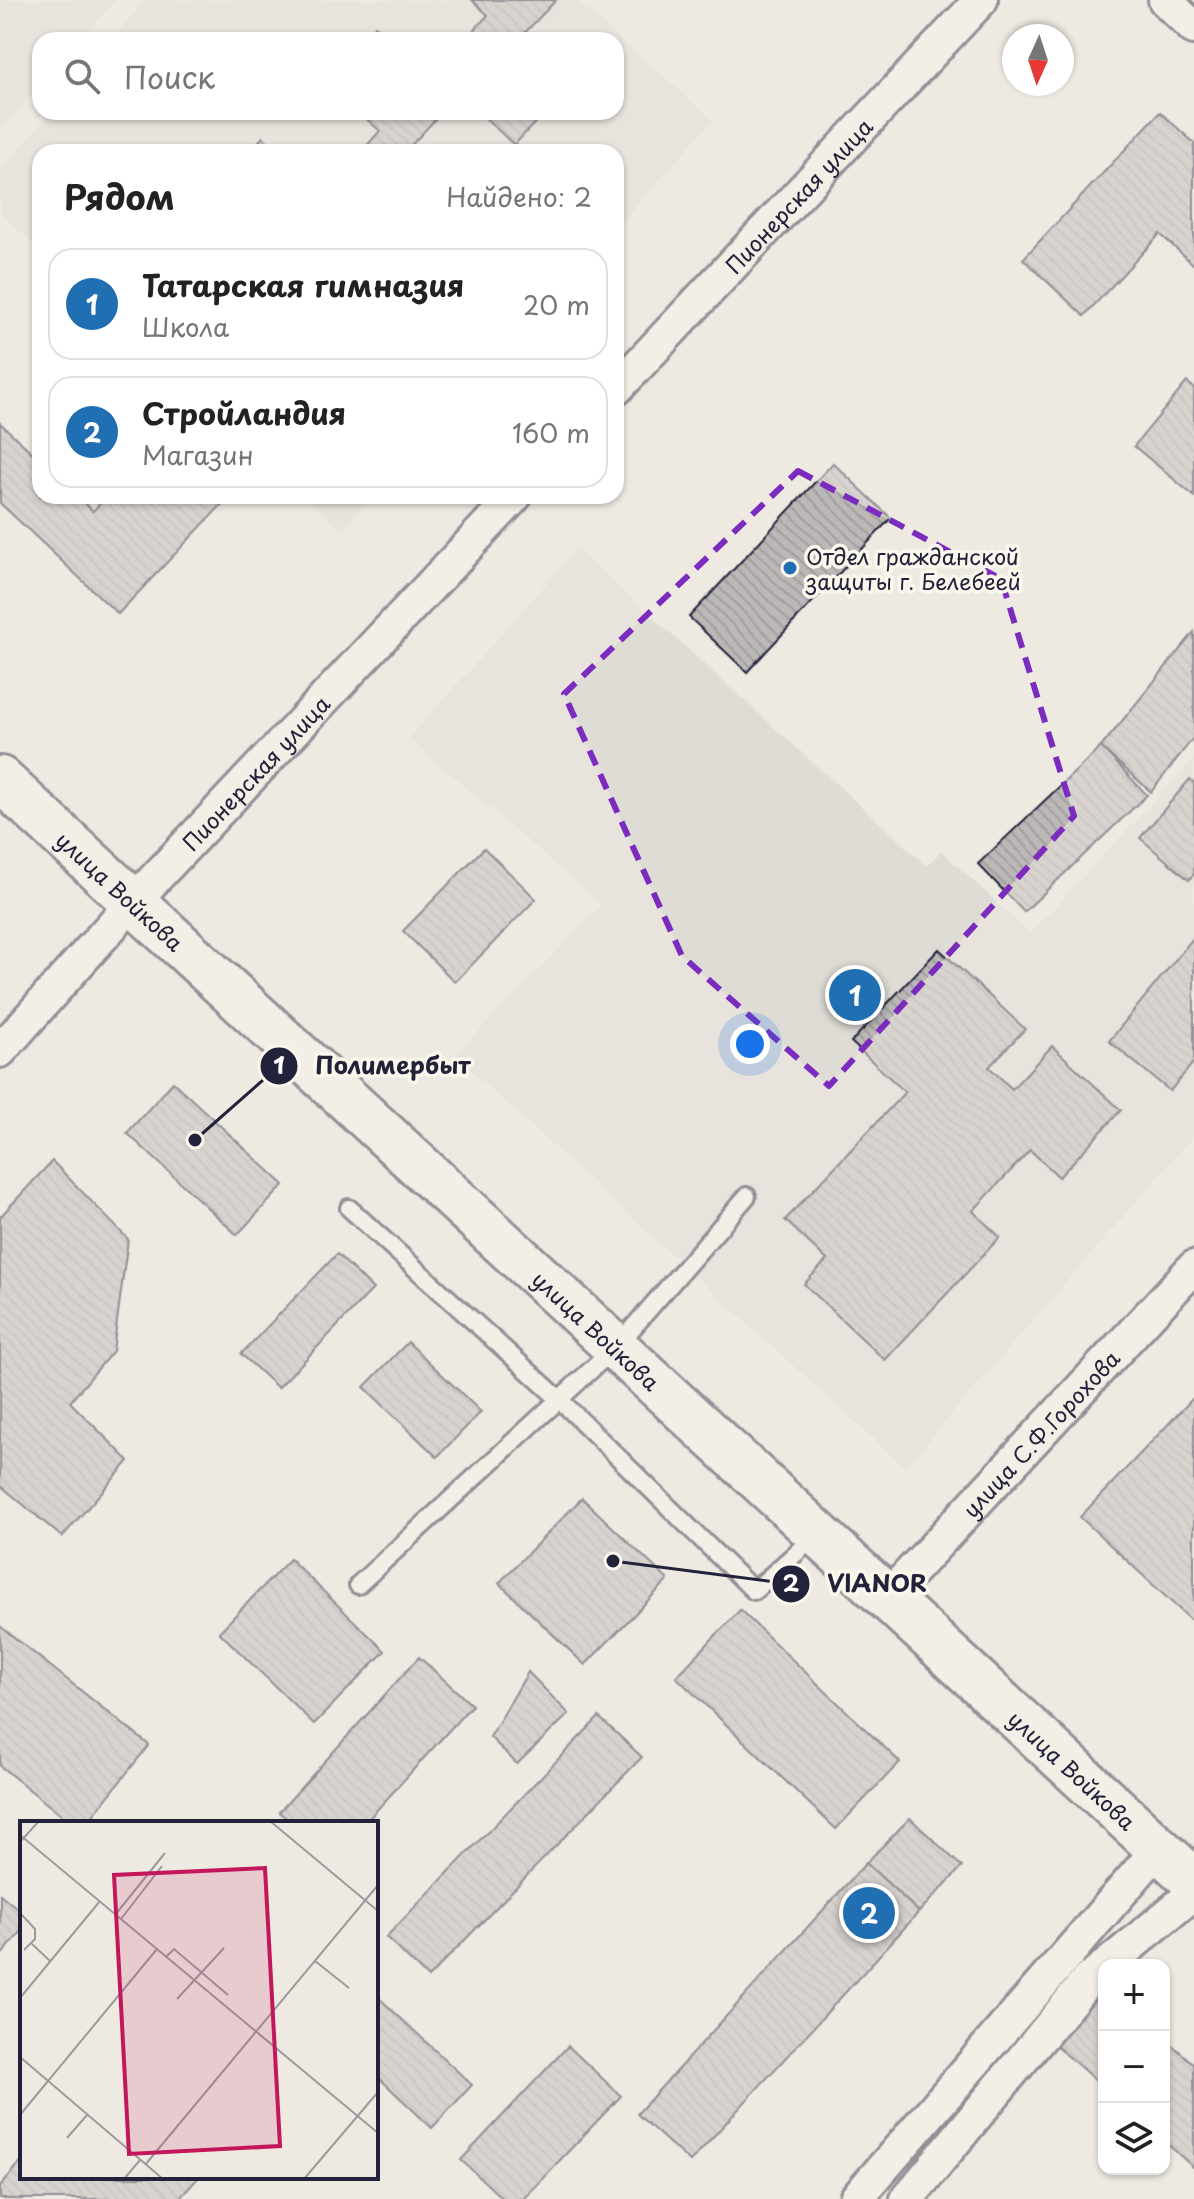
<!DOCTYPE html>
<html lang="ru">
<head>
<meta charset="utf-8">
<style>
	body { margin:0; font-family:"Playpen Sans",sans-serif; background:#f2f2f2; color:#222 }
	.controls { position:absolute; right:24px; bottom:24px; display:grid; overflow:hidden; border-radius:16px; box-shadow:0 2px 6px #0004 }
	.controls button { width:72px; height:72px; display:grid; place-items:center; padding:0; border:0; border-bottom:2px solid #e0e0e0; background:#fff; color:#222; font:40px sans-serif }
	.compass { position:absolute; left:1002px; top:24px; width:72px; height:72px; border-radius:50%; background:#fff; box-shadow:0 2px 6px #0004; rotate:183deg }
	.you { position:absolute; left:750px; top:1044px; width:28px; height:28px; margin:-20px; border:6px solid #fff; border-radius:50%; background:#1a73e8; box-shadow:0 0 0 12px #1a73e833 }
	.badge { display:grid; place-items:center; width:52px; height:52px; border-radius:50%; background:#1f6fb2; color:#fff; font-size:26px; font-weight:700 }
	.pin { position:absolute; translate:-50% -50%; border:4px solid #fff; box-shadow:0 2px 8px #0006 }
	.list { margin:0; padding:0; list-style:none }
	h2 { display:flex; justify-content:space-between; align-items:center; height:104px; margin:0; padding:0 32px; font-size:34px }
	h2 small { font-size:26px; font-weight:400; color:#767676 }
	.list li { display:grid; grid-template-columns:52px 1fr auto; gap:24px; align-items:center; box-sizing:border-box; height:112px; margin:0 16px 16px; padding:0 16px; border:2px solid #e0e0e0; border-radius:24px }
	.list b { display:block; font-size:30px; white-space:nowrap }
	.list p { margin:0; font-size:26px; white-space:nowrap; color:#767676 }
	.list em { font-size:26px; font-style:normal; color:#767676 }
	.icon { flex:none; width:44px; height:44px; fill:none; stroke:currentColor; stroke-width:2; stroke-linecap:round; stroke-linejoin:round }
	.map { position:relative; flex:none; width:1194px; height:2199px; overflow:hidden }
	.search { position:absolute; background:#fff; box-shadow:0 2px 6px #0004; left:32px; top:32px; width:592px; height:88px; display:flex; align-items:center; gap:20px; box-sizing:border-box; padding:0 28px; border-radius:24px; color:#767676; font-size:30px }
	.panel { position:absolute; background:#fff; box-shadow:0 2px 6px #0004; left:32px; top:144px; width:592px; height:360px; border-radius:24px }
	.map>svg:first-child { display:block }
	.built { fill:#dfdbd5 }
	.building { fill:url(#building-back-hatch); stroke:#22223b; stroke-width:2 }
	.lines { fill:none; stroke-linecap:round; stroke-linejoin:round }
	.lane-casing { stroke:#22223b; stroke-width:22 }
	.street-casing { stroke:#22223b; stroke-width:38 }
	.secondary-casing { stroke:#22223b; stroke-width:50 }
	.lane { stroke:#fbf7ec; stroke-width:16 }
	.street { stroke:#fbf7ec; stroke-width:32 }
	.secondary { stroke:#fbf7ec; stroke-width:44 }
	.marked { fill:none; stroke:#7b2cbf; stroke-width:6; stroke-dasharray:16 10; stroke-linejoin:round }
	.poi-dot { fill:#1f6fb2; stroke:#fbf7ec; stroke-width:3 }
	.labels { text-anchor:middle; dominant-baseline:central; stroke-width:7; stroke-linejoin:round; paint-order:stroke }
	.street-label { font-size:22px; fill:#22223b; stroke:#fbf7ec }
	.poi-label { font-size:22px; fill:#22223b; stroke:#fbf7ec; text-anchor:start }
	.inset-road { fill:none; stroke:#9c9a9f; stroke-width:2 }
	.view { fill:#c2185b; fill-opacity:0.15; stroke:#c2185b; stroke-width:4 }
	.inset-edge { fill:none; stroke:#22223b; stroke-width:4 }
	.leader { fill:none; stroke:#22223b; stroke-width:3 }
	.callout-dot { fill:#22223b; stroke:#fbf7ec; stroke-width:3 }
	.mark-label { font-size:24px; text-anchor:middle; font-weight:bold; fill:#fff }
	.callout-label { font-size:24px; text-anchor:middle; font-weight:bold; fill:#22223b; stroke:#fbf7ec; stroke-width:7; stroke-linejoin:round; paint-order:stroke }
</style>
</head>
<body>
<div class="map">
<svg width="1194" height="2199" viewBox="0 0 1194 2199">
	<defs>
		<pattern id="building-back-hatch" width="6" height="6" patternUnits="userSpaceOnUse" patternTransform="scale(2)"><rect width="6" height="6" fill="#bcb8b8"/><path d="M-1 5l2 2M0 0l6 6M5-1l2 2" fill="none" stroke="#a19e9f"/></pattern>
	</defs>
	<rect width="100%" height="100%" fill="#eeeae2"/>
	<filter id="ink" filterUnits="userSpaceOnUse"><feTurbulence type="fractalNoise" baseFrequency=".0125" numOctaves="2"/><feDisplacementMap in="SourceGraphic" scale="16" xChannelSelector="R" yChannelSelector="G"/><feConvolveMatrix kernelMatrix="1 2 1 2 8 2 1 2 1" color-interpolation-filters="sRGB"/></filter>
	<g filter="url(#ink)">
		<g class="built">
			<path d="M 0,0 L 115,0 L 80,40 L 40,40 L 40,85 L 0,130 Z"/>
			<path d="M 145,0 L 575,0 L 713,120 L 616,228 L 616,152 L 40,152 L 40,250 L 0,213 L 0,172 L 51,112 L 616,112 L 616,40 L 112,40 Z"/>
			<path d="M 305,496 L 373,496 L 342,531 Z"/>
			<path d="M 577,549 L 927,866 L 941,851 L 1030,933 L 1194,759 L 1194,1135 L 905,1468 L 455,1056 L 602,905 L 409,738 Z"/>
		</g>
		<g class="building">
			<path d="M 472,0 L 556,0 L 518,40 L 465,40 L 488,15 Z"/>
			<path d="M 375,26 L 390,40 L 361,40 Z"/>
			<path d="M 359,112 L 442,112 L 405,152 L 361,152 L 380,131 Z"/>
			<path d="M 479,112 L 545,112 L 514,145 Z"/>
			<path d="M 1160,112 L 1194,143 L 1194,265 L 1160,234 L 1084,316 L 1023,259 Z"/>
			<path d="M 263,137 L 279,152 L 249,152 Z"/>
			<path d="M 1187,382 L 1194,388 L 1194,496 L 1134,446 Z"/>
			<path d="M 0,423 L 40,460 L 40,496 L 78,496 L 93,511 L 107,496 L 230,496 L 118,614 L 0,503 Z"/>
			<path d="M 833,463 L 891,518 L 747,672 L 689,617 Z"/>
			<path d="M 1194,632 L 1194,737 L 1151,792 L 1101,747 Z"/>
			<path d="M 1101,747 L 1147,795 L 1024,912 L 978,864 Z"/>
			<path d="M 1190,779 L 1194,783 L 1194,874 L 1189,880 L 1140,838 Z"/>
			<path d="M 484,848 L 536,899 L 455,982 L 403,931 Z"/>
			<path d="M 1194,937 L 1194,1062 L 1170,1091 L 1109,1041 Z"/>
			<path d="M 939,949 L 1025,1029 L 989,1067 L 1012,1089 L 1052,1046 L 1121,1110 L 1059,1177 L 1030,1150 L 973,1211 L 1000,1237 L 885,1360 L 804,1284 L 827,1260 L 785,1220 L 905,1092 L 851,1042 Z"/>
			<path d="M 173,1082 L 284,1185 L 237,1235 L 127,1133 Z"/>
			<path d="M 52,1161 L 128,1239 L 113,1351 L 70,1402 L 129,1461 L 62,1537 L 0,1485 L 0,1217 Z"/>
			<path d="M 337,1254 L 373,1289 L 278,1388 L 241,1354 Z"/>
			<path d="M 408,1342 L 481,1412 L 437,1457 L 364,1387 Z"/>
			<path d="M 1194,1397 L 1194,1623 L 1080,1517 Z"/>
			<path d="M 582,1498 L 668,1580 L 585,1665 L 499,1583 Z"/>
			<path d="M 290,1559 L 385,1651 L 314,1724 L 219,1632 Z"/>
			<path d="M 740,1610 L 900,1762 L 836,1829 L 676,1677 Z"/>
			<path d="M 0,1626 L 149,1745 L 87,1823 L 71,1823 L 0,1766 Z"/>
			<path d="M 419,1657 L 472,1705 L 365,1823 L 292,1823 L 279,1812 Z"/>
			<path d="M 528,1672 L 569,1714 L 517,1764 L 490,1737 Z"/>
			<path d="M 599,1717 L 642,1757 L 428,1978 L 386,1937 Z"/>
			<path d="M 910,1818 L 962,1867 L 919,1912 L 866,1863 Z"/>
			<path d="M 866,1863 L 919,1912 L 690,2162 L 637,2114 Z"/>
			<path d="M 0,1894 L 22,1912 L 22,1931 L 0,1957 Z"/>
			<path d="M 1104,1985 L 1104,2088 L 1052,2042 Z"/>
			<path d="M 376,1995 L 472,2085 L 432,2128 L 376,2075 Z"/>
			<path d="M 1164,2038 L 1194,2064 L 1194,2168 L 1164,2141 Z"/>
			<path d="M 568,2046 L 621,2096 L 523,2199 L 503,2199 L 461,2160 Z"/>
			<path d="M 22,2161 L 22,2177 L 199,2177 L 179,2199 L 0,2199 L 0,2186 Z"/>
		</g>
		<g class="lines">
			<g class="lane-casing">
				<g id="lane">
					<path d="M 349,1208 L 559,1399 L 754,1591 L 815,1536"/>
					<path d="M 358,1585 L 617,1346 L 747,1196"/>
				</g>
			</g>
			<g class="street-casing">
				<g id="street">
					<path d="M 1165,0 L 1194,28"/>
					<path id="s1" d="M 616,389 L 981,0"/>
					<path id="s2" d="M 0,1051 L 132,903 L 515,496"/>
					<path id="s3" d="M 885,1600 L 1194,1267"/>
					<path d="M 1107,1965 L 1194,1893"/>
					<path d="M 856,2199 L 1160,1847"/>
					<path d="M 907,2199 L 1088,1980 L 1104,1967"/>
				</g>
			</g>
			<g class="secondary-casing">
				<g id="secondary">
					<path id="s4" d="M 0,779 L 1194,1881"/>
				</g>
			</g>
			<use href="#lane" class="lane"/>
			<use href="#street" class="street"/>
			<use href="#secondary" class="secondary"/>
		</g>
	</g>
	<path d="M0 0H1194V2199H0ZM 798,471 L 1001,579 L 1074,816 L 829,1086 L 682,956 L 564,694 Z" fill="#eeeae2" fill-opacity=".55" fill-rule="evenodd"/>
	<path class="marked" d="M 798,471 L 1001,579 L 1074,816 L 829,1086 L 682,956 L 564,694 Z"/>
	<circle class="poi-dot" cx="790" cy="568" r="8"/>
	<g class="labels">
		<g class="street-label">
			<text stroke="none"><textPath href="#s1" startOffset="266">Пионерская улица</textPath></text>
			<text stroke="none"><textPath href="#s2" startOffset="378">Пионерская улица</textPath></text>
			<text stroke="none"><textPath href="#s4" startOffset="164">улица Войкова</textPath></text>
			<text stroke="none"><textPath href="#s4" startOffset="812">улица Войкова</textPath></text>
			<text stroke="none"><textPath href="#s3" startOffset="228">улица С.Ф.Горохова</textPath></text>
			<text stroke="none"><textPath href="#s4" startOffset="1460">улица Войкова</textPath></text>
		</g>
		<g class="poi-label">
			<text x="806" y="555">Отдел гражданской<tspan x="806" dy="25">защиты г. Белебеей</tspan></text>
		</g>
	</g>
	<g transform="translate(20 1821)">
		<rect width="358" height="358" fill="#eeeae2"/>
		<path class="inset-road" d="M 250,0 L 358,90M 0,14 L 358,312M 0,21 L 19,0M 0,92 L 15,108 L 15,118 L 4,129M 95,94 L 145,32M 101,98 L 142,45M 12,123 L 30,140M 146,136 L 154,128 L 208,174M 295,140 L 329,167M 0,177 L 80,80M 157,178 L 204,127M 0,236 L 143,358M 0,294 L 137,128M 47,317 L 67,294M 125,344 L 358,64M 104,358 L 120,339M 284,358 L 358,271"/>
		<path class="view" d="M 245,47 L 260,325 L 109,333 L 94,54 Z"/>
		<rect width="358" height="358" class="inset-edge"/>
	</g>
	<path class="leader" d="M195 1140L279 1066M613 1561L791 1584"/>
	<g class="callout-dot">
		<circle cx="195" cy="1140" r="8"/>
		<circle cx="613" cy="1561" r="8"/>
		<circle cx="279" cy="1066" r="20"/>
		<circle cx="791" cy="1584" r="20"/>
	</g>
	<g class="mark-label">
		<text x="279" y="1074">1</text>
		<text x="791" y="1592">2</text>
	</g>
	<g class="callout-label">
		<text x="393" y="1074">Полимербыт</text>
		<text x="877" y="1592">VIANOR</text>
	</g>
</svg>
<div class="controls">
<button>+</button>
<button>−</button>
<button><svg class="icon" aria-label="layers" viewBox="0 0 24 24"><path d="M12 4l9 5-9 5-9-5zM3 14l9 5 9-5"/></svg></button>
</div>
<svg class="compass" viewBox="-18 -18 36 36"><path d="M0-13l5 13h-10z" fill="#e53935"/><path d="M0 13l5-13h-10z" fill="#767676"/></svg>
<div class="you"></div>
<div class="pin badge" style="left:855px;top:995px">1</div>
<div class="pin badge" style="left:869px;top:1913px">2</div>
<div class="search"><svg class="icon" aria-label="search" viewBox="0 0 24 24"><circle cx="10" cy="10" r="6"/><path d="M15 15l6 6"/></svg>Поиск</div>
<section class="panel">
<h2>Рядом<small>Найдено: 2</small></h2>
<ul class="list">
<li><span class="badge">1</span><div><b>Татарская гимназия</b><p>Школа</p></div><em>20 m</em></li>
<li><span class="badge">2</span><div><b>Стройландия</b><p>Магазин</p></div><em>160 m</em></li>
</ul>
</section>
</div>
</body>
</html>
